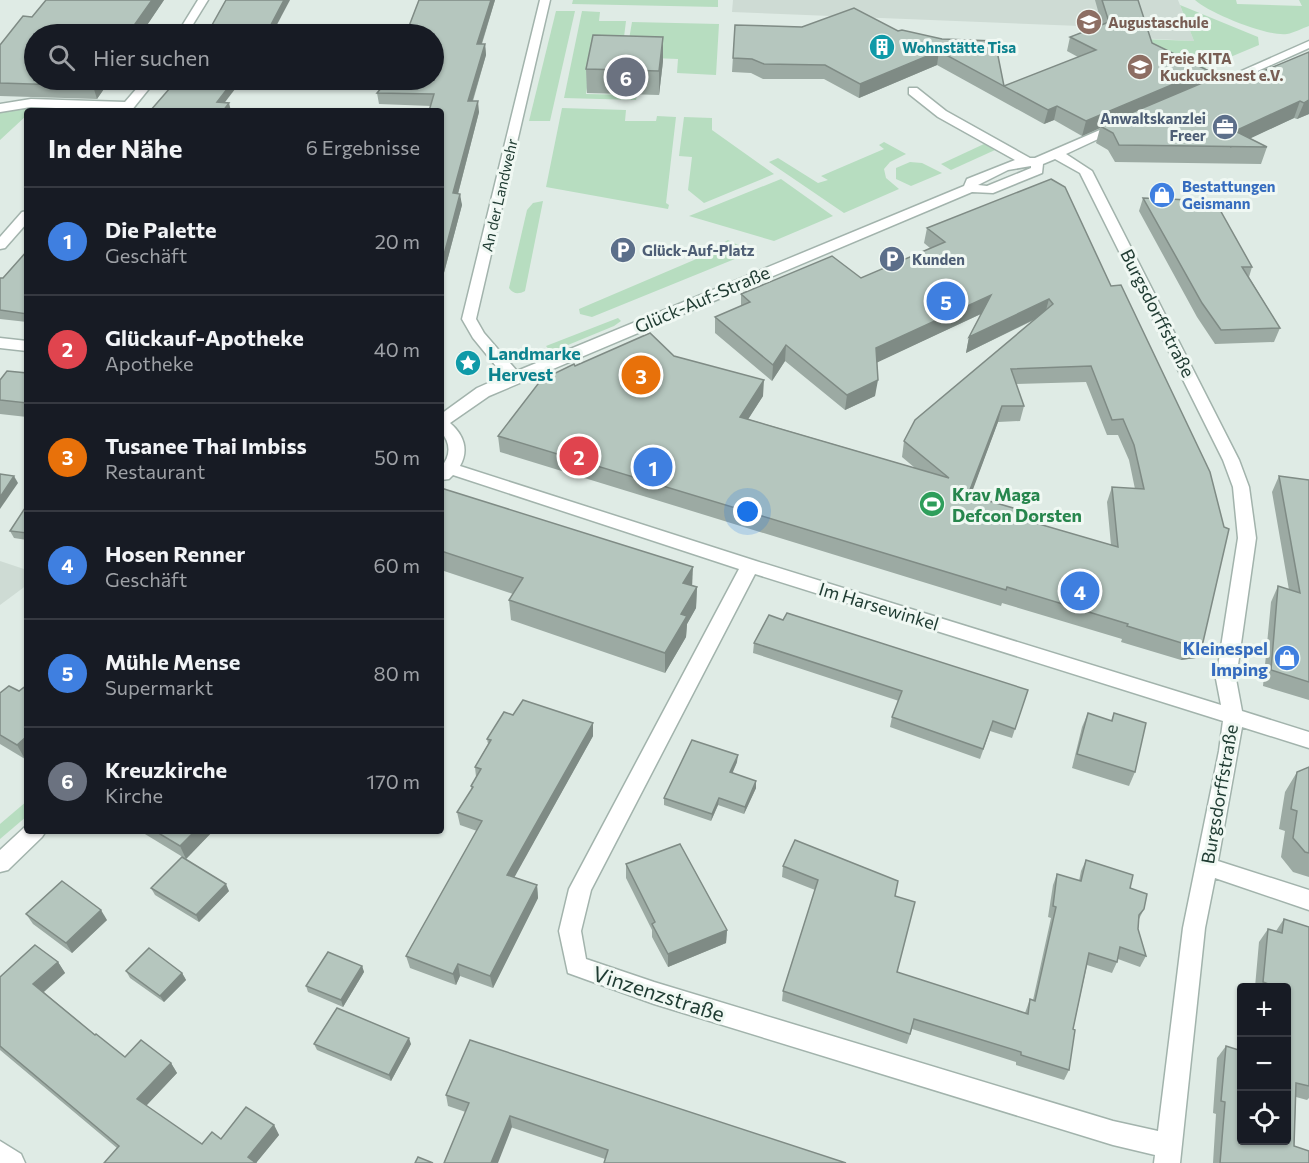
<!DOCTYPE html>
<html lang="de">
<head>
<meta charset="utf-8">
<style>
	body { margin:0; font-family:Commissioner,sans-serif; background:#20242c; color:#f1f3f6 }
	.controls { position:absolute; right:18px; bottom:18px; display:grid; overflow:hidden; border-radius:6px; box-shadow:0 2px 4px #0004 }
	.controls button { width:54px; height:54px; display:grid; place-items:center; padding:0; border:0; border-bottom:2px solid #363941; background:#171b24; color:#f1f3f6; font:30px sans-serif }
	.you { position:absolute; left:748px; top:512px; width:21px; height:21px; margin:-15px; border:4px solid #fff; border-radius:50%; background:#1a73e8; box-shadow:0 0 0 9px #1a73e833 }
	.badge { display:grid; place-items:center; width:39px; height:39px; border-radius:50%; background:#8c9099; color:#fff; font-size:20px; font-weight:700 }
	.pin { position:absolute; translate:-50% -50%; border:3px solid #fff; box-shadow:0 2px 6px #0006 }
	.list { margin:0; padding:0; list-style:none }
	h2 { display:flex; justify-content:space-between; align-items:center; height:78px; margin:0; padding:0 24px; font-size:26px }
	h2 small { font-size:20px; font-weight:400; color:#9ea1a6 }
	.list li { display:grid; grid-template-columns:39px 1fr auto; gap:18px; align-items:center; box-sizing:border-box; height:108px; padding:0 24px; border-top:2px solid #363941 }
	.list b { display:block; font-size:22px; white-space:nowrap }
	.list p { margin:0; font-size:20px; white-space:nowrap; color:#9ea1a6 }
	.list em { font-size:20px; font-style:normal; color:#9ea1a6 }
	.icon { flex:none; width:33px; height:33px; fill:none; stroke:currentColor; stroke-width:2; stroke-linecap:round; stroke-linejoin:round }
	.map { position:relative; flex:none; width:1309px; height:1163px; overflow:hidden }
	.search { position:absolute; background:#171b24; box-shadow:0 2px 4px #0004; left:24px; top:24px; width:420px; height:66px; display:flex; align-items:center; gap:15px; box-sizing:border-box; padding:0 21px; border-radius:33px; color:#9ea1a6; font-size:22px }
	.panel { position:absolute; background:#171b24; box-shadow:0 2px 4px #0004; left:24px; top:108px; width:420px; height:726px; border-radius:6px }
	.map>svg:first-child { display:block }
	.built { fill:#cedbd4 }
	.green { fill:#b7ddc0 }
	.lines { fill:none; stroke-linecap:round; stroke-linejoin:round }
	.minor-casing { stroke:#a2b3ac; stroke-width:3 }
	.minor { fill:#fff; fill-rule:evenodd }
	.wall { fill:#9caaa3; fill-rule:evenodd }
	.shaded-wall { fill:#7f8b85 }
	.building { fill:#b5c6be; stroke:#7f8b85; stroke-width:1.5; fill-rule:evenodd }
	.labels { text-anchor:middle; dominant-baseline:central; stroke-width:6; stroke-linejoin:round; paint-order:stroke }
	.far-education-label { font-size:15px; font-weight:bold; fill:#785e54; stroke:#f0f8f3; text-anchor:start }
	.far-culture-label { font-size:15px; font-weight:bold; fill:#0d838f; stroke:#f0f8f3; text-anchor:start }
	.far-service-label { font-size:15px; font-weight:bold; fill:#4e5e75; stroke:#f0f8f3; text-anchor:start }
	.far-shop-label { font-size:15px; font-weight:bold; fill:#366cbe; stroke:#f0f8f3; text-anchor:start }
	.far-street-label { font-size:15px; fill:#203c33; stroke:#f0f8f3 }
	.street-label { font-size:18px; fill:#203c33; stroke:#f0f8f3 }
	.culture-label { font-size:18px; font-weight:bold; fill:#0d838f; stroke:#f0f8f3; text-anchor:start }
	.leisure-label { font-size:18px; font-weight:bold; fill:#27864d; stroke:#f0f8f3; text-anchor:start }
	.shop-label { font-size:18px; font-weight:bold; fill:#366cbe; stroke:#f0f8f3; text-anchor:end }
	.near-street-label { font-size:21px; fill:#203c33; stroke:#f0f8f3 }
</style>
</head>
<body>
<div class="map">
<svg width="1309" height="1163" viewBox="0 0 1309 1163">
	<rect width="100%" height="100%" fill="#dfebe5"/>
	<g class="built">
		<path d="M 733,0 L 1178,0 L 1194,41 L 1082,35 L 1080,26 L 732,12 Z"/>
		<path d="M 0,561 L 27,570 L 27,585 L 0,605 Z"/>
	</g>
	<g class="green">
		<path d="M 573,0 L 718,0 L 718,7 L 572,4 Z"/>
		<path d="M 1195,0 L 1236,0 L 1237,4 L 1302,6 L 1299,0 L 1309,0 L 1309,26 C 1302,28 1294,33 1287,34 C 1268,37 1209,13 1195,0 Z"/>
		<path d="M 1180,5 L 1258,37 L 1259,45 L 1197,71 L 1141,39 L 1194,41 Z"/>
		<path d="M 556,11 L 575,11 L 550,121 L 529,121 Z"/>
		<path d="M 582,11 L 600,12 L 599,21 L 626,21 L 623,45 L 592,57 L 586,94 L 637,95 L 636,100 L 564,98 Z"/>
		<path d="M 632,22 L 719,24 L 716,75 L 677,73 L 678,59 L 626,57 Z"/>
		<path d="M 36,106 L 32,111 L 27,111 L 27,115 L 0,140 L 0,111 Z"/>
		<path d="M 562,108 L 626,110 L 625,121 L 656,121 L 657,116 L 676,117 L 666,203 L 669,205 L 668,209 L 546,187 Z"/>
		<path d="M 684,117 L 712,118 L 712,130 L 774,174 L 704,203 L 688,190 L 692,157 L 679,156 Z"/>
		<path d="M 884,142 L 906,154 L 890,162 L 884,169 L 886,178 L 899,189 L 844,213 L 769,162 L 778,158 L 818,183 L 828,180 L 821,176 L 884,149 L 879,145 Z"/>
		<path d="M 984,144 L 995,150 L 951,170 L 941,164 Z"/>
		<path d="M 910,162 L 922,163 L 942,173 L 911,186 L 896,179 L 896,168 Z"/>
		<path d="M 781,179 L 833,216 L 774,241 L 689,216 Z"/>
		<path d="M 543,201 L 525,291 C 519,294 514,295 509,288 L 527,210 L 533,203 Z"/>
		<path d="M 728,240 L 752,252 L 592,317 L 580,314 L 579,309 L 694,260 Z"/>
		<path d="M 618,318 L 621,321 L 614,326 L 551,352 L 546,346 Z"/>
		<path d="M 27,801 L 27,816 L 0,839 L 0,824 Z"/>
	</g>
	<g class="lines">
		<g class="minor-casing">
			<g id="minor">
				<path d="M 198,0 L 208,0 L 187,34 L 177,34 Z"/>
				<path d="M 540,0 L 550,0 L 476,319 L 484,333 L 517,371 L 964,186 L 967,179 L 1015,160 L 938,117 L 909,94 L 909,88 L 917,88 L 946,111 L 1030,158 L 1035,158 L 1116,123 L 1124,123 L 1126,126 L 1066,154 L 1092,171 L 1239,460 L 1249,487 L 1256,538 L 1236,679 L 1242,711 L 1309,732 L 1309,748 L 1242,727 L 1218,861 L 1309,890 L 1309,910 L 1215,878 L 1205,928 L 1180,1163 L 1154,1163 L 1155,1155 L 1113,1145 L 654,1004 L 568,973 L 559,931 L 569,889 L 739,569 L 453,475 L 449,479 L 441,480 L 441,467 C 451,456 451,443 441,432 L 441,414 L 477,388 L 504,376 L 473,338 L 462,319 ZM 1055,159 L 1080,173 L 1223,460 L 1233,487 L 1238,538 L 1216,679 L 1221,705 L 756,561 L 460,466 C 469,450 464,435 450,423 L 489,396 L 972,192 L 993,193 L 1042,173 L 1043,164 ZM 1031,166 L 1031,168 L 987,186 L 978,185 L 1008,170 ZM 755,574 L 1223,721 L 1219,751 L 1183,928 L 1158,1131 L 1113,1121 L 654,982 L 586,959 L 581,931 L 591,890 Z"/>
				<path d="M 1309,41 L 1309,48 L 1213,91 L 1209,92 L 1203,88 Z"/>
				<path d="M 144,80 L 156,80 L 131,111 L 31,107 L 0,112 L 0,104 L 31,99 L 125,102 Z"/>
				<path d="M 27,211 L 27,223 L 5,248 L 0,249 L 0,237 L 22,212 Z"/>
				<path d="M 0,338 L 27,341 L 27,351 L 0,348 Z"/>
				<path d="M 27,825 L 27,831 L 46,831 L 42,837 L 8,870 L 0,872 L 0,850 Z"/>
				<path d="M 0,1141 L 21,1154 L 25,1163 L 0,1163 Z"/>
			</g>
		</g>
		<use href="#minor" class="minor"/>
	</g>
	<g class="wall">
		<path d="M 164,0 L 141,34 L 34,34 L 34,80 L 110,80 L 97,99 L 0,96 L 0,45 L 32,17 Z"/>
		<path d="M 419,0 L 495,0 L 482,44 L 485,44 L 486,55 L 473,101 L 479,112 L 458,194 L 462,205 L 441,284 L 441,111 L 431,106 L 379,104 L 377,93 L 386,81 L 386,80 L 434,80 Z"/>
		<path d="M 1095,0 L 1138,0 L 1152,43 L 1207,70 L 1203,82 L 1237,82 L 1309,52 L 1309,114 L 1297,119 L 1294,118 L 1250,138 L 1267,147 L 1261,164 L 1115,162 L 1108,150 L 1096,143 L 1100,128 L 1082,136 L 1054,120 L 1044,124 L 937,65 L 859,98 L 824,79 L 763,79 L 751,73 L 732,72 L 735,25 L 898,31 L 902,30 L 1004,86 L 1078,57 L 1067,51 L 1070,37 L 1102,25 Z"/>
		<path d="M 663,61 L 659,95 L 587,93 L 586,69 Z"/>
		<path d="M 1065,187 L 1196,658 L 1181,660 L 1121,642 L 1122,639 L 1002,603 L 1001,606 L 500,452 L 498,436 L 575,366 L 674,356 L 763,396 L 748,419 L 915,468 L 902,457 L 904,441 L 1034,320 L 966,353 L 969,337 L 981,314 L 877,362 L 875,396 L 845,410 L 785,361 L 772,381 L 715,333 L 715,317 L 741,306 L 741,294 L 861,278 L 930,248 L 924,243 L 927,228 ZM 1086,382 L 1107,435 L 1118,435 L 1129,460 L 1135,489 L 1112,487 L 1107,502 L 1111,545 L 1032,522 L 970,496 L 998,422 L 1020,421 L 1024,406 L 1016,384 Z"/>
		<path d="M 1143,198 L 1252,267 L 1249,277 L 1280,328 L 1274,342 L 1215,344 L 1197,317 L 1139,211 Z"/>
		<path d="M 27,251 L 27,322 L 0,319 L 0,278 L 3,278 Z"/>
		<path d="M 27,373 L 27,417 L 0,414 L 0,380 Z"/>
		<path d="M 1279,476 L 1309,480 L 1309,700 L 1263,686 L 1271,602 L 1278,586 L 1289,590 L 1272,492 Z"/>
		<path d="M 441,488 L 697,587 L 696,608 L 687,624 L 686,637 L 665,673 L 511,620 L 509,600 L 513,594 L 441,570 Z"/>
		<path d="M 27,505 L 27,540 L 14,538 L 10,531 Z"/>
		<path d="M 783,620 L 1028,690 L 1012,738 L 990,731 L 980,759 L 890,727 L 892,717 L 899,701 L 753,653 L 754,643 Z"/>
		<path d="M 19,691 L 25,759 L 0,744 L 0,693 Z"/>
		<path d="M 1088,713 L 1111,721 L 1114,713 L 1135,772 L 1129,786 L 1072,768 L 1082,727 Z"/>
		<path d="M 513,715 L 593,723 L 593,736 L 514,877 L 537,885 L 538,898 L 493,988 L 460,976 L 456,985 L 410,968 L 406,956 L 477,831 L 460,825 L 457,812 L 472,790 L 471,786 L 476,777 L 475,767 L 488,744 L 487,739 Z"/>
		<path d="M 737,762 L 732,773 L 756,788 L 744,814 L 718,805 L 711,821 L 664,805 L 664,798 Z"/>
		<path d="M 1309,767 L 1309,877 L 1293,872 L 1281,857 L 1285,831 L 1279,829 L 1285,792 L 1297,772 Z"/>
		<path d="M 140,831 L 213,831 L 186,859 Z"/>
		<path d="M 1086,860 L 1130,888 L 1144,909 L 1139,919 L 1138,929 L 1146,956 L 1140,967 L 1118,959 L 1117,962 L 1112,973 L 1087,965 L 1073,1029 L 1069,1070 L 1064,1080 L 1016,1065 L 1016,1062 L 912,1029 L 907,1044 L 782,1001 L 783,991 L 815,890 L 782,877 L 783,866 L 895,896 L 897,972 L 1025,1013 L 1030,999 L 1033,1000 L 1051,918 L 1048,917 L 1053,885 L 1057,874 L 1079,881 L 1081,871 Z"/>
		<path d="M 626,864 L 727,930 L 726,943 L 668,967 L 652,937 L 652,930 L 626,878 Z"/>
		<path d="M 151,888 L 229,891 L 199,922 L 155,895 Z"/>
		<path d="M 26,914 L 107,920 L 72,953 L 33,924 Z"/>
		<path d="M 1284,919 L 1309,927 L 1309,1098 L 1307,1100 L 1296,1097 L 1294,1146 L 1309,1163 L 1213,1163 L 1216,1114 L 1213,1113 L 1217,1058 L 1226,1046 L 1287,1140 L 1287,987 L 1255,987 L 1259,942 L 1268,929 L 1276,931 Z"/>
		<path d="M 58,962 L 65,973 L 44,992 L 95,1035 L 125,1057 L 171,1063 L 177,1073 L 146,1106 L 202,1144 L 274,1125 L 279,1135 L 256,1163 L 117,1148 L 0,1050 L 0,977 Z"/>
		<path d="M 362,966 L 364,972 L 343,1007 L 308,992 L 306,986 Z"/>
		<path d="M 126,971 L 182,973 L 186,980 L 164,1002 L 130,978 Z"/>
		<path d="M 314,1044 L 411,1044 L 391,1081 L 317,1050 Z"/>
		<path d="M 446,1095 L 846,1163 L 605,1159 L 448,1106 Z"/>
	</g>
	<g class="shaded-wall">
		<path d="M 152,0 L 164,0 L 141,34 L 128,34 Z"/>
		<path d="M 284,0 L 290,0 L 272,34 L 266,34 Z"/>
		<path d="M 491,0 L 495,0 L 478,55 L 477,44 Z"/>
		<path d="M 663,37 L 663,61 L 659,95 L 659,71 Z"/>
		<path d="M 485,44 L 486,55 L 469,112 L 468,101 Z"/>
		<path d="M 939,51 L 937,65 L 859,98 L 860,84 Z"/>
		<path d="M 1207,70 L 1202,84 L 1100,126 L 1100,128 L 1082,136 L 1086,121 Z"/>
		<path d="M 97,80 L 110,80 L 97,99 L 93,86 Z"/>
		<path d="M 234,80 L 242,80 L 219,110 L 217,102 Z"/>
		<path d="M 1309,100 L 1309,114 L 1297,119 L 1304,103 Z"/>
		<path d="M 478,101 L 479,112 L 455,205 L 453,193 Z"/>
		<path d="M 1300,101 L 1294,118 L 1230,148 L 1235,131 Z"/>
		<path d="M 229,103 L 231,111 L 223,111 Z"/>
		<path d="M 1057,106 L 1054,120 L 1044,124 L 1048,110 Z"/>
		<path d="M 460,194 L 462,205 L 441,284 L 441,266 Z"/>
		<path d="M 991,295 L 987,311 L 874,364 L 876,348 Z"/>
		<path d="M 1049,299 L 1045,314 L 966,353 L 969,337 Z"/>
		<path d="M 786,345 L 785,361 L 772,381 L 773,365 Z"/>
		<path d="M 764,380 L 763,396 L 740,432 L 740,417 Z"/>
		<path d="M 878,380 L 875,396 L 845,410 L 847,395 Z"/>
		<path d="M 1002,406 L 998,422 L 965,511 L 968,495 Z"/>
		<path d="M 14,476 L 18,483 L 0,509 L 0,497 Z"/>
		<path d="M 693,567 L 692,588 L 683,583 Z"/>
		<path d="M 697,587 L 696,608 L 687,624 L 686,637 L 665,673 L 665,653 L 681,614 Z"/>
		<path d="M 1203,642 L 1196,658 L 1181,660 L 1188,645 Z"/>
		<path d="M 593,723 L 593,736 L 509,887 L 507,875 Z"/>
		<path d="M 27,736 L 27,757 L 25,759 L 17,745 Z"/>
		<path d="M 738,755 L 737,762 L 730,779 L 730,772 Z"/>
		<path d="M 756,781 L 756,788 L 744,814 L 745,807 Z"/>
		<path d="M 719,798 L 718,805 L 711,821 L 712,814 Z"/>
		<path d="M 195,831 L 213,831 L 186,859 L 180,846 Z"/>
		<path d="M 226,884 L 229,891 L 199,922 L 196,915 Z"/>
		<path d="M 537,885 L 538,898 L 493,988 L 490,976 Z"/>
		<path d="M 101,910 L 107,920 L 72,953 L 66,943 Z"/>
		<path d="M 727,930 L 726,943 L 668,967 L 668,954 Z"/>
		<path d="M 58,962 L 65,973 L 41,994 L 33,984 Z"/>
		<path d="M 458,964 L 460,976 L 456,985 L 453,974 Z"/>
		<path d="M 362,966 L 364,972 L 343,1007 L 341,1000 Z"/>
		<path d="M 182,973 L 186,980 L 164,1002 L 160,996 Z"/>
		<path d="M 409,1038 L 411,1044 L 391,1081 L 389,1075 Z"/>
		<path d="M 171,1063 L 177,1073 L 143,1109 L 137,1099 Z"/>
		<path d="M 510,1116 L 512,1127 L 498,1163 L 491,1163 Z"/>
		<path d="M 274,1125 L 279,1135 L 256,1163 L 248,1157 Z"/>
	</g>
	<g class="building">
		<path d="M 46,0 L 152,0 L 128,34 L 34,34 L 34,80 L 97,80 L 93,86 L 0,83 L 0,45 L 23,16 L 32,17 Z"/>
		<path d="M 226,0 L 284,0 L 266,34 L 207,34 Z"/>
		<path d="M 419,0 L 491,0 L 477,44 L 485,44 L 468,101 L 478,101 L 453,193 L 460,194 L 441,266 L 441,111 L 429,111 L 434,94 L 377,93 L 388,80 L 434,80 L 434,34 L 406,34 Z"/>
		<path d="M 1102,0 L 1138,0 L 1152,43 L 1207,70 L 1086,121 L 1057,106 L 1048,110 L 939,51 L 860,84 L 825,65 L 764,64 L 752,59 L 733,58 L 735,25 L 802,27 L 854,8 L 898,31 L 902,30 L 942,39 L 995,41 L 1004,86 L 1096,50 L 1070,37 L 1109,22 Z"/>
		<path d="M 593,35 L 663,37 L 659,71 L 586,69 Z"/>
		<path d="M 1309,52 L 1309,100 L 1304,103 L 1300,101 L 1235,131 L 1267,147 L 1119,145 L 1113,133 L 1100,126 L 1221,75 L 1237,82 Z"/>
		<path d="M 177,80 L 234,80 L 217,102 L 229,103 L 223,111 L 150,111 Z"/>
		<path d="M 1051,179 L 1065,187 L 1111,286 L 1121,285 L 1210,472 L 1224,527 L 1229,529 L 1203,642 L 1188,645 L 1127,626 L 1128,624 L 1007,587 L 1006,590 L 498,436 L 541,380 L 574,364 L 575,366 L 650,333 L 674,356 L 764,380 L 740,417 L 949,478 L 904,441 L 915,420 L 1053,304 L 1049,299 L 969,337 L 991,295 L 876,348 L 878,380 L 847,395 L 786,345 L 773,365 L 715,317 L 750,302 L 741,294 L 832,256 L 861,278 L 945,242 L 927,228 ZM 1091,366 L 1112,420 L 1123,419 L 1134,445 L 1144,489 L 1112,487 L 1118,547 L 1032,522 L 1034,514 L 968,495 L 1002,406 L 1024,406 L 1011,369 Z"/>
		<path d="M 1143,198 L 1215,201 L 1252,267 L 1242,267 L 1280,328 L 1221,330 L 1202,303 Z"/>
		<path d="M 27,251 L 27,314 L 0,310 L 0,278 L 3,278 Z"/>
		<path d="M 7,371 L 27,373 L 27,403 L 0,400 L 0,380 Z"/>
		<path d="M 0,474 L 14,476 L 0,497 Z"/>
		<path d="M 1279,476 L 1309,480 L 1309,682 L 1271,670 L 1278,586 L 1300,593 Z"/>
		<path d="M 441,488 L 693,567 L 683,583 L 697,587 L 681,614 L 687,616 L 665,653 L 509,600 L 523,578 L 441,551 Z"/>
		<path d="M 27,505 L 27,533 L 10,531 Z"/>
		<path d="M 787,613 L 1028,690 L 1015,729 L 993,721 L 983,749 L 892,717 L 902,691 L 754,643 L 769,615 L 783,620 Z"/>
		<path d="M 27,685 L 27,736 L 17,745 L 0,735 L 0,693 L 9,686 L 19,691 Z"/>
		<path d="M 523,700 L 593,723 L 507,875 L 537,885 L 490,976 L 458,964 L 453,974 L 406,956 L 482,821 L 457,812 L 473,787 L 471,786 L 481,769 L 475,767 L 491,740 L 487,739 L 504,712 L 513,715 Z"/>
		<path d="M 1088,713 L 1112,721 L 1114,713 L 1146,723 L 1135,772 L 1077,754 Z"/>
		<path d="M 692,740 L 738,755 L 730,772 L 756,781 L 745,807 L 719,798 L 712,814 L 664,798 Z"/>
		<path d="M 1309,767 L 1309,853 L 1305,852 L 1293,838 L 1297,811 L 1291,809 L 1297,772 Z"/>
		<path d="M 155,831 L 195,831 L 180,846 Z"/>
		<path d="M 795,840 L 898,881 L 895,896 L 915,902 L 897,972 L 1028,1014 L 1030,999 L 1035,1001 L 1056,907 L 1053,906 L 1057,874 L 1081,881 L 1086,860 L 1133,875 L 1130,888 L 1147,894 L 1144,909 L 1139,915 L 1138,929 L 1146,956 L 1120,947 L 1117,962 L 1089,953 L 1073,1029 L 1075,1030 L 1069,1070 L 1021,1055 L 1021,1052 L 914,1019 L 910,1034 L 783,991 L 818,880 L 783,866 Z"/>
		<path d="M 680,844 L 727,930 L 668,954 L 652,924 L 655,922 L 626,864 Z"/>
		<path d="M 182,857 L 226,884 L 196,915 L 151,888 Z"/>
		<path d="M 62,881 L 101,910 L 66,943 L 26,914 Z"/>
		<path d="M 1284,919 L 1309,927 L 1309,1086 L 1296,1083 L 1294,1146 L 1309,1151 L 1309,1163 L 1220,1163 L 1225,1102 L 1221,1101 L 1226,1046 L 1242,1051 L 1242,1140 L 1287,1140 L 1287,987 L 1277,987 L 1263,982 L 1268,929 L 1282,933 Z"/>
		<path d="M 35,945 L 58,962 L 33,984 L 95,1035 L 96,1034 L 125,1057 L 141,1040 L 171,1063 L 137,1099 L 202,1144 L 212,1132 L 221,1139 L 246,1107 L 274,1125 L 248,1157 L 256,1163 L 104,1163 L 119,1146 L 0,1046 L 0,977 Z"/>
		<path d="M 149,948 L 182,973 L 160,996 L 126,971 Z"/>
		<path d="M 328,952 L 362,966 L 341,1000 L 306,986 Z"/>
		<path d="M 337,1008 L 409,1038 L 389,1075 L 314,1044 Z"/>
		<path d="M 470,1040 L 846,1163 L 604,1163 L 608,1150 L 510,1116 L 491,1163 L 444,1163 L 469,1103 L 446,1095 Z"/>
		<path d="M 418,1157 L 433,1163 L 415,1163 Z"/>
	</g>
	<defs>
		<g id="school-disc" transform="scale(1.35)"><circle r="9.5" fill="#8d6e63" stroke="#f0f8f3"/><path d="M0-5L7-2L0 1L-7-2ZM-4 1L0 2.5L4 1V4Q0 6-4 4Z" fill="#fff"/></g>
		<g id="building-disc" transform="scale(1.35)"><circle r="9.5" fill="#0f9aa8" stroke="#f0f8f3"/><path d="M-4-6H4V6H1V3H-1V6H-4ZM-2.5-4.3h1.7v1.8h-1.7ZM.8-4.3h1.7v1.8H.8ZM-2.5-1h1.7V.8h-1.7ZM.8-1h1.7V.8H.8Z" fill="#fff"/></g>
		<g id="office-disc" transform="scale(1.35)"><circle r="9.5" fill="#5c6f8a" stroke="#f0f8f3"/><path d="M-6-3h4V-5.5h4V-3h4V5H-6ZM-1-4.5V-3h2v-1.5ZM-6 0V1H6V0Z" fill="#fff"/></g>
		<g id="shop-disc" transform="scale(1.35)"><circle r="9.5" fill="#3f7fe0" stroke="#f0f8f3"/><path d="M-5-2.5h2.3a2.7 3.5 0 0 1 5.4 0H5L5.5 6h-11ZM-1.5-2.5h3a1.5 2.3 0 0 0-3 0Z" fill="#fff"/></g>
		<g id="parking-disc" transform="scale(1.35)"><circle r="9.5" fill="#5c6f8a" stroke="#f0f8f3"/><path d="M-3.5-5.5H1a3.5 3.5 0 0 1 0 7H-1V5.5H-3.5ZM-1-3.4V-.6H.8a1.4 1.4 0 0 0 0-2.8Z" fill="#fff"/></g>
		<g id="sight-disc" transform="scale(1.35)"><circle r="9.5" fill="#0f9aa8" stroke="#f0f8f3"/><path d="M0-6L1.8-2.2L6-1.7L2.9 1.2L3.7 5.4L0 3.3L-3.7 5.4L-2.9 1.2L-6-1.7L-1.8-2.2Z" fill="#fff"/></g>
		<g id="stadium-disc" transform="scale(1.35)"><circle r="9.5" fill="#2e9e5b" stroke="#f0f8f3"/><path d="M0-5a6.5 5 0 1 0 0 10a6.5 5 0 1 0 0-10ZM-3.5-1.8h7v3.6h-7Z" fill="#fff"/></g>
	</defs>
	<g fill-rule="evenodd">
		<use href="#school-disc" x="1089" y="22"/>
		<use href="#building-disc" x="882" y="47"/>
		<use href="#school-disc" x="1140" y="67"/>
		<use href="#office-disc" x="1225" y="127"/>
		<use href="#shop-disc" x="1162" y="195"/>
		<use href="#parking-disc" x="623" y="250"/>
		<use href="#parking-disc" x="892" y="259"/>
		<use href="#sight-disc" x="468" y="363"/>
		<use href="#stadium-disc" x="932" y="504"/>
		<use href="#shop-disc" x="1287" y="658"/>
	</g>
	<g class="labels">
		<g class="far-education-label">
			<text x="1108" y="22">Augustaschule</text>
			<text x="1160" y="58">Freie KITA<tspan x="1160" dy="17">Kuckucksnest e.V.</tspan></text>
		</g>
		<g class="far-culture-label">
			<text x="902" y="47">Wohnstätte Tisa</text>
		</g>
		<g class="far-service-label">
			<text x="1206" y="118" text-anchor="end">Anwaltskanzlei<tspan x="1206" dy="17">Freer</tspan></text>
			<text x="642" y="250">Glück-Auf-Platz</text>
			<text x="912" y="259">Kunden</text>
		</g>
		<g class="far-shop-label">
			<text x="1182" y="186">Bestattungen<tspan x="1182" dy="17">Geismann</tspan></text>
		</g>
		<g class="far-street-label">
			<text transform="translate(499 195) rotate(-77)">An der Landwehr</text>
		</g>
		<g class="street-label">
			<text transform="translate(702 299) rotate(-23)">Glück-Auf-Straße</text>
			<text transform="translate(1158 313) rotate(63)">Burgsdorffstraße</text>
			<text transform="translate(879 606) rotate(17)">Im Harsewinkel</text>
			<text transform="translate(1219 794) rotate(-80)">Burgsdorffstraße</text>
		</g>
		<g class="culture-label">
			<text x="488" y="353">Landmarke<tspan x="488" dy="21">Hervest</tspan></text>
		</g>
		<g class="leisure-label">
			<text x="952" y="494">Krav Maga<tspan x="952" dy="21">Defcon Dorsten</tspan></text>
		</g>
		<g class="shop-label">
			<text x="1268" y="648">Kleinespel<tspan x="1268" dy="21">Imping</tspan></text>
		</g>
		<g class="near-street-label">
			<text transform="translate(659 993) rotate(18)">Vinzenzstraße</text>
		</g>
	</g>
</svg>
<div class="controls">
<button>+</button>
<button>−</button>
<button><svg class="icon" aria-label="locate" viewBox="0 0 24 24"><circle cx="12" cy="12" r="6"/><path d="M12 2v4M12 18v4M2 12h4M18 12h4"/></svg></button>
</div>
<div class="you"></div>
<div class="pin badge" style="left:653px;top:467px;background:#3f7fe0">1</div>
<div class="pin badge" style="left:579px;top:456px;background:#e0444e">2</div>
<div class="pin badge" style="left:641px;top:375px;background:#e8710a">3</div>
<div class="pin badge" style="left:1080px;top:591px;background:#3f7fe0">4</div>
<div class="pin badge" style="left:946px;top:301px;background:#3f7fe0">5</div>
<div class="pin badge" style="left:626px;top:77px;background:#6b7280">6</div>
<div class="search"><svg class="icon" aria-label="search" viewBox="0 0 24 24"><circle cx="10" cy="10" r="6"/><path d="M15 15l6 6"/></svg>Hier suchen</div>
<section class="panel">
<h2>In der Nähe<small>6 Ergebnisse</small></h2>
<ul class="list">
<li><span class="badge" style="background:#3f7fe0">1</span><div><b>Die Palette</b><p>Geschäft</p></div><em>20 m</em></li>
<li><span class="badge" style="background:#e0444e">2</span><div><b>Glückauf-Apotheke</b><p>Apotheke</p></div><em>40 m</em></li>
<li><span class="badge" style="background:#e8710a">3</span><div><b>Tusanee Thai Imbiss</b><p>Restaurant</p></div><em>50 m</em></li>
<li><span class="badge" style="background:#3f7fe0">4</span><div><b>Hosen Renner</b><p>Geschäft</p></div><em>60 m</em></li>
<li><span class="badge" style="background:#3f7fe0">5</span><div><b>Mühle Mense</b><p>Supermarkt</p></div><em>80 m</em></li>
<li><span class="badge" style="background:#6b7280">6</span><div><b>Kreuzkirche</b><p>Kirche</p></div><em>170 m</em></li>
</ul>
</section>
</div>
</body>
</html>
